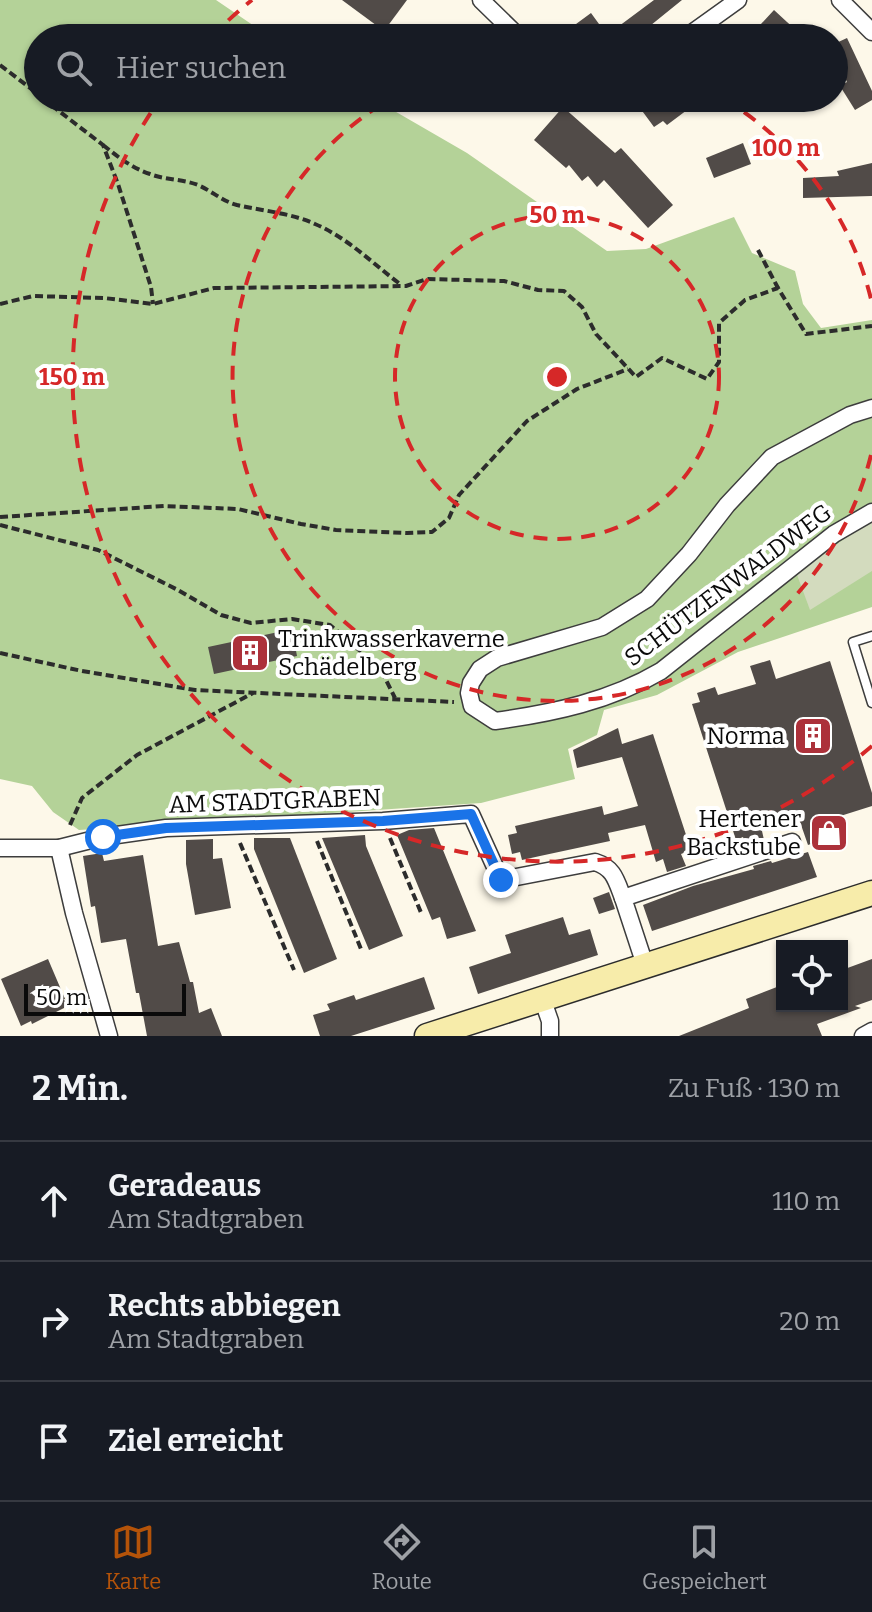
<!DOCTYPE html>
<html lang="de">
<head>
<meta charset="utf-8">
<style>
	body { margin:0; font-family:Bitter,serif; background:#20242c; color:#f1f3f6 }
	.controls { position:absolute; right:24px; bottom:24px; display:grid; overflow:hidden; border-radius:0px; box-shadow:0 2px 6px #0004 }
	.controls button { width:72px; height:72px; display:grid; place-items:center; padding:0; border:0; border-bottom:2px solid #363941; background:#171b24; color:#f1f3f6; font:40px sans-serif }
	.scale { position:absolute; left:24px; bottom:20px; width:162px; box-sizing:border-box; padding-left:8px; border:4px solid #0a0a0a; border-top:0; font-size:22px; line-height:28px; white-space:nowrap; color:#0a0a0a; -webkit-text-stroke:6px #fff; paint-order:stroke }
	.stop { position:absolute; width:24px; height:24px; margin:-18px; border:6px solid #1a73e8; border-radius:50%; background:#fff }
	.stop.end { background:#1a73e8; border-color:#fff; box-shadow:0 2px 8px #0008 }
	.list { margin:0; padding:0; list-style:none }
	h2 { display:flex; justify-content:space-between; align-items:center; height:104px; margin:0; padding:0 32px; font-size:34px }
	h2 small { font-size:26px; font-weight:400; color:#9ea1a6 }
	.list li { display:grid; grid-template-columns:52px 1fr auto; gap:24px; align-items:center; box-sizing:border-box; height:120px; padding:0 32px; border-top:2px solid #363941 }
	.list b { display:block; font-size:30px; white-space:nowrap }
	.list p { margin:0; font-size:26px; white-space:nowrap; color:#9ea1a6 }
	.list em { font-size:26px; font-style:normal; color:#9ea1a6 }
	.icon { flex:none; width:44px; height:44px; fill:none; stroke:currentColor; stroke-width:2; stroke-linecap:round; stroke-linejoin:round }
	.map { position:relative; flex:none; width:872px; height:1036px; overflow:hidden }
	.search { position:absolute; background:#171b24; box-shadow:0 2px 6px #0004; left:24px; right:24px; top:24px; height:88px; display:flex; align-items:center; gap:20px; box-sizing:border-box; padding:0 28px; border-radius:44px; color:#9ea1a6; font-size:30px }
	.sheet { height:464px; background:#171b24 }
	nav { display:flex; justify-content:space-around; align-items:center; box-sizing:border-box; height:112px; border-top:2px solid #363941; background:#171b24; font-size:22px; color:#9ea1a6 }
	nav a { display:grid; justify-items:center; gap:4px }
	nav .on { color:#b45309 }
	.map>svg:first-child { display:block }
	.forest { fill:#b4d298 }
	.cemetery { fill:#d3dbbe }
	.building { fill:#514b48 }
	.lines { fill:none; stroke-linecap:round; stroke-linejoin:round }
	.lane-casing { stroke:#3d3d3d; stroke-width:11 }
	.street-casing { stroke:#3d3d3d; stroke-width:19 }
	.secondary-casing { stroke:#2c2c2c; stroke-width:27 }
	.path { stroke:#2c2c2c; stroke-width:4; stroke-dasharray:8 4; stroke-linecap:butt }
	.lane { stroke:#fff; stroke-width:8 }
	.street { stroke:#fff; stroke-width:16 }
	.secondary { stroke:#f7ecaa; stroke-width:24 }
	.route { stroke:#1a73e8; stroke-width:10 }
	.ring { fill:none; stroke:#d62828; stroke-width:4; stroke-dasharray:14 10 }
	.labels { text-anchor:middle; dominant-baseline:central; stroke-width:8; stroke-linejoin:round; paint-order:stroke }
	.street-label { font-size:24px; fill:#0a0a0a; stroke:#fff }
	.poi-label { font-size:24px; fill:#0a0a0a; stroke:#fff; text-anchor:end }
	.centre { fill:#d62828; stroke:#fff; stroke-width:4 }
	.ring-label { font-size:24px; text-anchor:middle; font-weight:bold; fill:#d62828; stroke:#fff; stroke-width:8; stroke-linejoin:round; paint-order:stroke }
</style>
</head>
<body>
<div class="map">
<svg width="872" height="1036" viewBox="0 0 872 1036">
	<rect width="100%" height="100%" fill="#fdf8e9"/>
	<path class="forest" d="M 0,0 L 216,0 L 272,38 L 38,38 L 38,98 L 372,98 L 467,153 L 607,251 L 646,249 L 734,217 L 752,253 L 795,271 L 803,304 L 821,328 L 872,320 L 872,607 L 738,652 L 657,695 L 604,710 L 597,735 L 568,749 L 575,779 L 481,803 L 79,830 L 53,812 L 32,786 L 0,779 Z"/>
	<path class="cemetery" d="M 872,520 L 872,571 L 810,610 L 796,572 Z"/>
	<g class="building">
		<path d="M 342,0 L 407,0 L 384,31 Z"/>
		<path d="M 654,0 L 682,0 L 635,38 L 557,38 L 591,13 L 607,35 Z"/>
		<path d="M 774,10 L 787,22 L 805,38 L 748,38 Z"/>
		<path d="M 847,38 L 872,91 L 872,100 L 855,110 L 840,86 L 847,82 L 834,54 L 834,44 Z"/>
		<path d="M 654,98 L 703,98 L 667,125 L 663,121 L 654,127 L 640,108 Z"/>
		<path d="M 563,107 L 615,153 L 621,148 L 673,205 L 648,228 L 604,180 L 597,187 L 588,176 L 582,181 L 569,165 L 566,168 L 534,140 Z"/>
		<path d="M 743,143 L 751,164 L 714,178 L 706,158 Z"/>
		<path d="M 872,163 L 872,196 L 803,198 L 803,178 L 839,176 L 837,171 Z"/>
		<path d="M 292,629 L 297,656 L 214,674 L 208,647 Z"/>
		<path d="M 770,660 L 776,679 L 830,661 L 872,793 L 872,806 L 834,818 L 840,834 L 808,845 L 799,819 L 762,831 L 764,840 L 746,846 L 743,837 L 736,840 L 692,704 L 700,702 L 697,693 L 715,687 L 718,695 L 756,684 L 750,666 Z"/>
		<path d="M 618,728 L 622,744 L 653,734 L 691,850 L 681,854 L 686,866 L 667,872 L 663,859 L 656,862 L 645,825 L 608,833 L 610,841 L 540,856 L 522,860 L 520,852 L 512,854 L 508,835 L 517,833 L 515,826 L 602,806 L 604,815 L 638,806 L 622,757 L 577,768 L 573,750 Z"/>
		<path d="M 434,828 L 476,931 L 447,939 L 440,917 L 432,920 L 397,835 L 409,830 Z"/>
		<path d="M 365,835 L 366,846 L 403,936 L 369,950 L 322,838 Z"/>
		<path d="M 254,838 L 290,838 L 337,959 L 304,973 L 254,849 Z"/>
		<path d="M 213,839 L 213,859 L 222,858 L 231,908 L 195,915 L 186,864 L 186,840 Z"/>
		<path d="M 808,852 L 817,877 L 652,931 L 643,905 L 693,886 L 754,869 L 753,866 L 771,861 L 772,863 Z"/>
		<path d="M 102,853 L 104,861 L 143,855 L 158,946 L 179,942 L 190,982 L 193,982 L 199,1013 L 211,1008 L 222,1036 L 147,1036 L 139,993 L 136,993 L 126,939 L 101,943 L 95,906 L 91,907 L 83,856 Z"/>
		<path d="M 609,892 L 615,909 L 599,914 L 593,898 Z"/>
		<path d="M 563,917 L 569,935 L 590,929 L 598,955 L 478,994 L 469,967 L 511,953 L 505,935 Z"/>
		<path d="M 48,959 L 68,1006 L 32,1024 L 31,1021 L 21,1026 L 1,979 Z"/>
		<path d="M 872,959 L 872,1000 L 855,1006 L 861,1008 L 817,1024 L 822,1036 L 679,1036 L 749,1008 L 746,999 L 782,985 L 782,1006 L 842,1006 L 842,970 Z"/>
		<path d="M 424,977 L 435,1009 L 351,1036 L 320,1036 L 313,1015 L 330,1010 L 327,1004 L 354,995 L 356,1000 Z"/>
	</g>
	<g class="lines">
		<g class="lane-casing">
			<path id="lane" d="M 872,636 L 853,642 L 872,703"/>
		</g>
		<g class="street-casing">
			<g id="street">
				<path d="M 481,0 L 520,38"/>
				<path d="M 840,0 L 872,32"/>
				<path d="M 685,38 L 738,0"/>
				<path d="M 872,408 L 850,415 L 772,457 L 727,505 L 689,554 L 647,599 L 602,627 L 497,658 L 480,669 L 471,683 L 469,693 L 472,706 L 495,721 C 554,713 610,701 661,671 L 834,534 L 872,512"/>
				<path d="M 0,848 L 59,848 L 103,837 L 166,828 L 383,821 L 471,814 L 501,880 L 595,862 C 614,868 616,880 623,898"/>
				<path d="M 59,848 L 74,913 L 109,1036"/>
				<path d="M 645,965 L 623,898 L 792,842"/>
				<path d="M 542,998 L 550,1021 L 550,1036"/>
				<path d="M 863,1036 L 872,1031"/>
			</g>
		</g>
		<g class="secondary-casing">
			<path id="secondary" d="M 427,1036 L 872,893"/>
		</g>
		<g class="path">
			<path d="M 0,65 L 38,94"/>
			<path d="M 42,98 L 103,145 L 118,184 L 151,287 L 153,304"/>
			<path d="M 103,145 C 118,157 132,168 150,174 C 165,180 183,179 198,185 C 212,191 222,201 237,205 C 263,211 291,213 315,224 C 348,238 372,263 400,284"/>
			<path d="M 758,250 L 778,288"/>
			<path d="M 0,304 L 33,296 L 104,298 L 153,304 L 214,288 L 406,286 L 427,279 L 504,281 L 538,290 L 564,291 L 582,307 L 596,334 L 636,377 L 662,358 L 707,379 L 719,362 L 719,323 L 745,300 L 778,288 L 806,334 L 872,326"/>
			<path d="M 0,517 L 164,506 L 238,509 L 301,524 L 336,530 L 407,533 L 432,532 L 449,518 L 459,495 L 527,421 L 577,389 L 628,369"/>
			<path d="M 0,525 L 98,550 L 176,589 L 221,615 L 251,623 L 292,619 L 330,625 L 380,668 L 395,698"/>
			<path d="M 0,653 L 82,671 L 195,690 L 454,702"/>
			<path d="M 70,825 L 82,798 L 137,755 L 253,693"/>
			<path d="M 390,838 L 422,915"/>
			<path d="M 317,841 L 361,949"/>
			<path d="M 240,843 L 294,970"/>
		</g>
		<use href="#lane" class="lane"/>
		<use href="#street" class="street"/>
		<use href="#secondary" class="secondary"/>
	</g>
	<g class="lines">
		<path class="route" d="M 103,837 L 166,828 L 383,821 L 471,814 L 501,880"/>
	</g>
	<g class="ring">
		<circle cx="557" cy="377" r="162"/>
		<path d="M871 455A324 324 0 1 1 390 99M724 99A324 324 0 0 1 871 299"/>
		<path d="M872 746A485 485 0 0 1 160 99M211 37A485 485 0 0 1 252 0"/>
	</g>
	<defs>
		<g id="building-square" transform="scale(2)"><rect x="-9" y="-9" width="18" height="18" rx="4" fill="#ac313a" stroke="#fff"/><path d="M-4-6H4V6H1V3H-1V6H-4ZM-2.5-4.3h1.7v1.8h-1.7ZM.8-4.3h1.7v1.8H.8ZM-2.5-1h1.7V.8h-1.7ZM.8-1h1.7V.8H.8Z" fill="#fff"/></g>
		<g id="shop-square" transform="scale(2)"><rect x="-9" y="-9" width="18" height="18" rx="4" fill="#ac313a" stroke="#fff"/><path d="M-5-2.5h2.3a2.7 3.5 0 0 1 5.4 0H5L5.5 6h-11ZM-1.5-2.5h3a1.5 2.3 0 0 0-3 0Z" fill="#fff"/></g>
	</defs>
	<g fill-rule="evenodd">
		<use href="#building-square" x="250" y="653"/>
		<use href="#building-square" x="813" y="736"/>
		<use href="#shop-square" x="829" y="833"/>
	</g>
	<g class="labels">
		<g class="street-label">
			<text transform="translate(728 585) rotate(-37)">SCHÜTZENWALDWEG</text>
			<text transform="translate(275 801) rotate(-2)">AM STADTGRABEN</text>
		</g>
		<g class="poi-label">
			<text x="278" y="639" text-anchor="start">Trinkwasserkaverne<tspan x="278" dy="28">Schädelberg</tspan></text>
			<text x="785" y="736">Norma</text>
			<text x="801" y="819">Hertener<tspan x="801" dy="28">Backstube</tspan></text>
		</g>
	</g>
	<circle cx="557" cy="377" r="12" class="centre"/>
	<g class="ring-label">
		<text x="786" y="156">100 m</text>
		<text x="557" y="223">50 m</text>
		<text x="72" y="385">150 m</text>
	</g>
</svg>
<div class="controls">
<button><svg class="icon" aria-label="locate" viewBox="0 0 24 24"><circle cx="12" cy="12" r="6"/><path d="M12 2v4M12 18v4M2 12h4M18 12h4"/></svg></button>
</div>
<div class="scale">50 m</div>
<div class="stop" style="left:103px;top:837px"></div>
<div class="stop end" style="left:501px;top:880px"></div>
<div class="search"><svg class="icon" aria-label="search" viewBox="0 0 24 24"><circle cx="10" cy="10" r="6"/><path d="M15 15l6 6"/></svg>Hier suchen</div>
</div>
<section class="sheet">
<h2>2 Min.<small>Zu Fuß · 130 m</small></h2>
<ul class="list">
<li><svg class="icon" aria-label="ahead" viewBox="0 0 24 24"><path d="M12 20V5M6 11l6-6 6 6"/></svg><div><b>Geradeaus</b><p>Am Stadtgraben</p></div><em>110 m</em></li>
<li><svg class="icon" aria-label="right" viewBox="0 0 24 24"><path d="M7 20v-9h11M14 6l5 5-5 5"/></svg><div><b>Rechts abbiegen</b><p>Am Stadtgraben</p></div><em>20 m</em></li>
<li><svg class="icon" aria-label="arrive" viewBox="0 0 24 24"><path d="M6 21V4h12l-3 4 3 4H6"/></svg><div><b>Ziel erreicht</b></div></li>
</ul>
</section>
<nav>
<a class="on"><svg class="icon" aria-label="map" viewBox="0 0 24 24"><path d="M3 6l6-2 6 2 6-2v14l-6 2-6-2-6 2zM9 4v14M15 6v14"/></svg>Karte</a>
<a><svg class="icon" aria-label="directions" viewBox="0 0 24 24"><path d="M12 3l9 9-9 9-9-9zM9 14v-3h6M13 9l2 2-2 2"/></svg>Route</a>
<a><svg class="icon" aria-label="saved" viewBox="0 0 24 24"><path d="M7 4h10v16l-5-4-5 4z"/></svg>Gespeichert</a>
</nav>
</body>
</html>
